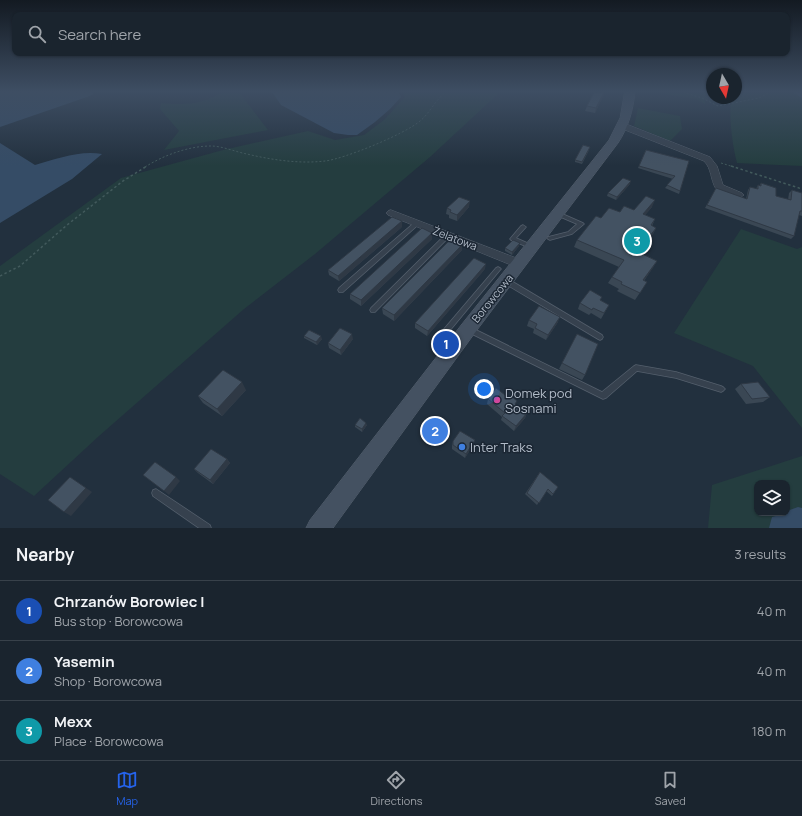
<!DOCTYPE html>
<html lang="en">
<head>
<meta charset="utf-8">
<style>
	body { margin:0; font-family:Manrope,sans-serif; background:#232c36; color:#f1f3f6 }
	.controls { position:absolute; right:12px; bottom:12px; display:grid; overflow:hidden; border-radius:8px; box-shadow:0 1px 3px #0004 }
	.controls button { width:36px; height:36px; display:grid; place-items:center; padding:0; border:0; border-bottom:1px solid #38414a; background:#1a242e; color:#f1f3f6; font:20px sans-serif }
	.compass { position:absolute; left:706px; top:68px; width:36px; height:36px; border-radius:50%; background:#1a242e; box-shadow:0 1px 3px #0004; rotate:171deg }
	.you { position:absolute; left:484px; top:389px; width:14px; height:14px; margin:-10px; border:3px solid #fff; border-radius:50%; background:#1a73e8; box-shadow:0 0 0 6px #1a73e833 }
	.badge { display:grid; place-items:center; width:26px; height:26px; border-radius:50%; background:#2563eb; color:#fff; font-size:13px; font-weight:700 }
	.pin { position:absolute; translate:-50% -50%; border:2px solid #fff; box-shadow:0 1px 4px #0006 }
	.list { margin:0; padding:0; list-style:none }
	h2 { display:flex; justify-content:space-between; align-items:center; height:52px; margin:0; padding:0 16px; font-size:17px }
	h2 small { font-size:13px; font-weight:400; color:#9fa4aa }
	.list li { display:grid; grid-template-columns:26px 1fr auto; gap:12px; align-items:center; box-sizing:border-box; height:60px; padding:0 16px; border-top:1px solid #38414a }
	.list b { display:block; font-size:15px; white-space:nowrap }
	.list p { margin:0; font-size:13px; white-space:nowrap; color:#9fa4aa }
	.list em { font-size:13px; font-style:normal; color:#9fa4aa }
	.icon { flex:none; width:22px; height:22px; fill:none; stroke:currentColor; stroke-width:2; stroke-linecap:round; stroke-linejoin:round }
	.map { position:relative; flex:none; width:802px; height:528px; overflow:hidden }
	.search { position:absolute; background:#1a242e; box-shadow:0 1px 3px #0004; left:12px; right:12px; top:12px; height:44px; display:flex; align-items:center; gap:10px; box-sizing:border-box; padding:0 14px; border-radius:8px; color:#9fa4aa; font-size:15px }
	.sheet { height:232px; background:#1a242e }
	nav { display:flex; justify-content:space-around; align-items:center; box-sizing:border-box; height:56px; border-top:1px solid #38414a; background:#1a242e; font-size:11px; color:#9fa4aa }
	nav a { display:grid; justify-items:center; gap:2px }
	nav .on { color:#2563eb }
	.map>svg:first-child { display:block }
	.green { fill:#243d3f; fill-rule:evenodd }
	.water { fill:#354c66 }
	.lines { fill:none; stroke-linecap:round; stroke-linejoin:round }
	.river { fill:#354c66; fill-rule:evenodd }
	.lane-casing { stroke:#545f6c; stroke-width:1.5 }
	.street-casing { stroke:#545f6c; stroke-width:1 }
	.secondary-casing { stroke:#545f6c; stroke-width:1 }
	.path-far1 { stroke:#425a5c; stroke-width:1; stroke-dasharray:2 2; stroke-linecap:butt }
	.path { stroke:#425a5c; stroke-width:1.5; stroke-dasharray:2.5 2.5; stroke-linecap:butt }
	.lane { fill:#36414e; fill-rule:evenodd }
	.street { fill:#36414e; fill-rule:evenodd }
	.secondary { fill:#445161; fill-rule:evenodd }
	.wall { fill:#3a4754 }
	.shaded-wall { fill:#2f3945 }
	.building { fill:#435262; stroke:#2f3945 }
	.hotel-dot { fill:#d1479c; stroke:#1b2633; stroke-width:1.5 }
	.shop-dot { fill:#3f7fe0; stroke:#1b2633; stroke-width:1.5 }
	.labels { text-anchor:middle; dominant-baseline:central; stroke-width:3; stroke-linejoin:round; paint-order:stroke }
	.street-label { font-size:11px; fill:#b2bcc9; stroke:#1b2633 }
	.near-poi-label { font-size:13px; fill:#b2bcc9; stroke:#1b2633; text-anchor:start }
</style>
</head>
<body>
<div class="map">
<svg width="802" height="528" viewBox="0 0 802 528">
	<rect width="100%" height="100%" fill="#22303e"/>
	<g class="green">
		<path d="M 223,92 L 239,92 L 268,130 L 164,150 L 179,131 L 160,109 L 161,103 C 186,105 200,105 223,92 Z"/>
		<path d="M 403,92 L 500,92 L 430,157 L 315,254 L 244,309 L 99,436 L 34,496 L 0,474 L 0,266 L 121,178 L 223,150 L 308,131 L 335,140 L 364,135 L 384,120 L 405,97 Z"/>
		<path d="M 654,92 L 706,92 L 705,104 L 696,99 Z"/>
		<path d="M 736,92 L 802,92 L 802,166 L 737,163 C 732,143 729,119 731,98 L 736,98 Z"/>
		<path d="M 638,108 L 680,116 L 682,129 L 670,141 L 634,126 Z"/>
		<path d="M 741,229 L 797,249 L 802,247 L 802,428 L 753,366 L 674,333 Z"/>
		<path d="M 802,456 L 802,528 L 708,528 L 712,485 ZM 757,483 L 787,483 L 787,513 L 757,513 Z"/>
	</g>
	<g class="water">
		<path d="M 0,92 L 94,92 L 92,95 L 87,97 L 0,127 Z"/>
		<path d="M 272,92 L 399,92 L 401,97 L 390,109 L 375,122 L 357,135 L 348,135 L 334,133 L 281,105 Z"/>
		<path d="M 0,143 L 35,165 C 56,159 80,150 102,154 L 72,179 L 0,223 Z"/>
	</g>
	<g class="lines">
		<g class="river">
			<path d="M 792,92 L 802,92 L 802,98 Z"/>
			<path d="M 798,507 L 802,508 L 802,528 L 769,528 L 772,517 L 787,513 L 787,511 Z"/>
		</g>
		<g class="lane-casing">
			<g id="lane">
				<path d="M 558,212 L 583,223 L 584,224 L 572,234 L 550,240 L 548,239 L 547,238 L 548,237 L 568,232 L 577,224 L 556,215 L 556,214 Z"/>
				<path d="M 417,221 L 419,222 L 420,223 L 419,224 L 343,292 L 339,292 L 338,290 L 339,288 L 415,222 Z"/>
				<path d="M 523,225 L 526,227 L 516,238 L 534,246 L 535,247 L 534,248 L 530,248 L 511,240 L 510,239 L 521,226 Z"/>
				<path d="M 448,233 L 450,234 L 451,235 L 450,236 L 375,312 L 371,312 L 370,310 L 371,308 L 446,234 Z"/>
				<path d="M 498,267 L 500,268 L 501,269 L 500,270 L 437,346 L 435,347 L 433,346 L 432,344 L 433,342 L 496,268 Z"/>
				<path d="M 504,279 L 508,279 L 602,335 L 603,337 L 602,339 L 600,340 L 598,339 L 504,283 L 503,281 Z"/>
				<path d="M 470,327 L 602,392 L 634,366 L 636,365 L 676,372 L 721,386 L 723,387 L 725,389 L 723,391 L 721,392 L 676,378 L 637,371 L 606,398 L 603,399 L 468,332 L 467,330 L 468,328 Z"/>
				<path d="M 156,489 L 210,525 L 211,528 L 199,528 L 153,496 L 152,493 L 153,490 Z"/>
			</g>
		</g>
		<g class="street-casing">
			<g id="street">
				<path d="M 620,124 L 626,124 L 710,157 L 717,166 L 723,185 L 742,193 L 744,195 L 739,198 L 716,189 C 710,179 712,169 704,161 L 620,128 Z"/>
				<path d="M 391,210 L 524,261 L 526,264 L 524,267 L 516,267 L 388,215 L 386,213 L 388,211 Z"/>
			</g>
		</g>
		<g class="secondary-casing">
			<path id="secondary" d="M 625,92 L 635,92 C 633,111 628,128 618,143 L 474,334 L 333,528 L 306,528 L 310,520 L 462,324 L 609,140 L 620,118 Z"/>
		</g>
		<g class="path-far1">
			<path d="M 683,92 L 702,98 L 718,106 L 759,98 L 770,92"/>
			<path d="M 721,163 L 734,167"/>
			<path d="M 145,167 C 164,155 189,146 211,146 C 222,146 236,152 247,154 C 272,160 300,164 325,161 C 344,159 405,134 420,121 C 430,113 435,100 446,92"/>
		</g>
		<g class="path">
			<path d="M 731,166 L 802,189"/>
			<path d="M 0,276 L 20,266 L 67,225 L 123,181 L 147,166"/>
		</g>
		<use href="#lane" class="lane"/>
		<use href="#street" class="street"/>
		<use href="#secondary" class="secondary"/>
	</g>
	<g class="wall">
		<path d="M 594,92 L 605,92 L 595,113 L 585,111 L 587,106 Z"/>
		<path d="M 589,150 L 582,164 L 575,162 L 575,160 Z"/>
		<path d="M 646,150 L 689,161 L 680,191 L 679,194 L 665,188 L 673,179 L 638,168 Z"/>
		<path d="M 761,183 L 776,196 L 788,200 L 789,193 L 792,190 L 802,193 L 802,216 L 799,215 L 794,236 L 791,239 L 705,208 L 716,188 L 746,199 L 748,190 L 750,187 L 756,189 L 758,185 L 759,186 Z"/>
		<path d="M 630,184 L 616,200 L 607,196 L 608,193 Z"/>
		<path d="M 469,207 L 457,221 L 449,218 L 449,215 L 446,214 L 447,208 Z"/>
		<path d="M 652,207 L 645,215 L 655,219 L 652,226 L 656,228 L 653,234 L 639,252 L 657,261 L 644,281 L 647,282 L 635,300 L 617,291 L 619,289 L 608,283 L 612,277 L 619,267 L 574,247 L 577,240 L 601,218 L 620,212 L 634,210 Z"/>
		<path d="M 402,227 L 339,281 L 329,275 L 328,270 Z"/>
		<path d="M 432,233 L 432,239 L 361,306 L 350,299 L 350,294 Z"/>
		<path d="M 462,245 L 462,250 L 394,321 L 383,314 L 382,308 Z"/>
		<path d="M 519,246 L 512,255 L 505,251 L 505,248 Z"/>
		<path d="M 485,269 L 427,336 L 415,328 L 415,323 Z"/>
		<path d="M 600,300 L 609,305 L 601,319 L 591,313 L 589,315 L 578,309 L 580,303 Z"/>
		<path d="M 529,320 L 558,322 L 546,340 L 533,333 L 534,329 L 527,326 Z"/>
		<path d="M 577,334 L 585,375 L 582,380 L 559,369 Z"/>
		<path d="M 304,336 L 322,339 L 317,345 L 304,338 Z"/>
		<path d="M 353,339 L 341,355 L 329,348 L 328,343 Z"/>
		<path d="M 741,384 L 770,397 L 763,402 L 746,404 L 735,389 Z"/>
		<path d="M 246,390 L 222,416 L 203,403 L 198,396 Z"/>
		<path d="M 488,399 L 516,405 L 527,413 L 525,418 L 514,431 L 501,420 L 502,417 L 487,404 Z"/>
		<path d="M 355,425 L 367,425 L 362,432 L 355,427 Z"/>
		<path d="M 453,441 L 473,445 L 465,458 L 452,449 L 452,446 Z"/>
		<path d="M 227,459 L 230,463 L 213,484 L 198,473 L 194,469 Z"/>
		<path d="M 540,472 L 558,487 L 552,496 L 546,491 L 537,505 L 525,494 Z"/>
	</g>
	<g class="shaded-wall">
		<path d="M 604,92 L 605,92 L 595,113 L 596,108 Z"/>
		<path d="M 631,181 L 630,184 L 616,200 L 617,197 Z"/>
		<path d="M 655,200 L 652,207 L 640,221 L 643,214 Z"/>
		<path d="M 470,201 L 469,207 L 457,221 L 457,215 Z"/>
		<path d="M 402,221 L 402,227 L 339,281 L 338,276 Z"/>
		<path d="M 656,228 L 653,234 L 635,258 L 638,252 Z"/>
		<path d="M 432,233 L 432,239 L 361,306 L 361,300 Z"/>
		<path d="M 520,243 L 519,246 L 512,255 L 512,252 Z"/>
		<path d="M 462,245 L 462,250 L 394,321 L 394,315 Z"/>
		<path d="M 657,261 L 653,268 L 639,287 L 643,280 Z"/>
		<path d="M 486,264 L 485,269 L 427,336 L 428,331 Z"/>
		<path d="M 560,317 L 558,322 L 546,340 L 548,335 Z"/>
		<path d="M 352,334 L 353,339 L 341,355 L 340,350 Z"/>
		<path d="M 321,336 L 322,339 L 317,345 L 316,342 Z"/>
		<path d="M 242,382 L 246,390 L 222,416 L 217,409 Z"/>
		<path d="M 527,413 L 525,418 L 514,431 L 516,426 Z"/>
		<path d="M 366,423 L 367,425 L 362,432 L 362,429 Z"/>
		<path d="M 475,440 L 473,445 L 465,458 L 466,454 Z"/>
		<path d="M 227,459 L 230,463 L 213,484 L 210,480 Z"/>
		<path d="M 70,477 L 92,492 L 71,516 L 64,512 Z"/>
		<path d="M 176,477 L 180,481 L 169,495 L 164,491 Z"/>
	</g>
	<g class="building">
		<path d="M 594,92 L 604,92 L 596,108 L 587,106 Z"/>
		<path d="M 583,145 L 590,147 L 582,162 L 575,160 Z"/>
		<path d="M 646,150 L 689,161 L 680,191 L 667,185 L 675,176 L 639,166 Z"/>
		<path d="M 623,178 L 631,181 L 617,197 L 608,193 Z"/>
		<path d="M 761,183 L 776,188 L 776,196 L 791,200 L 792,190 L 802,193 L 802,211 L 800,211 L 794,236 L 707,205 L 716,188 L 747,199 L 750,187 L 758,189 L 758,185 L 761,186 Z"/>
		<path d="M 646,196 L 655,200 L 643,214 L 655,219 L 651,225 L 656,228 L 638,252 L 657,261 L 643,280 L 647,282 L 640,293 L 621,284 L 622,282 L 612,277 L 624,260 L 577,240 L 596,216 L 601,218 L 609,208 L 620,212 L 624,206 L 634,210 Z"/>
		<path d="M 459,197 L 470,201 L 457,215 L 450,212 L 451,210 L 447,208 Z"/>
		<path d="M 392,217 L 402,221 L 338,276 L 328,270 Z"/>
		<path d="M 422,228 L 432,233 L 361,300 L 350,294 Z"/>
		<path d="M 451,239 L 462,245 L 394,315 L 382,308 Z"/>
		<path d="M 513,240 L 520,243 L 512,252 L 505,248 Z"/>
		<path d="M 474,258 L 486,264 L 428,331 L 415,323 Z"/>
		<path d="M 590,290 L 602,297 L 600,300 L 609,305 L 604,313 L 593,308 L 592,310 L 580,303 Z"/>
		<path d="M 539,306 L 560,317 L 548,335 L 535,328 L 537,324 L 529,320 Z"/>
		<path d="M 340,328 L 352,334 L 340,350 L 328,343 Z"/>
		<path d="M 309,330 L 321,336 L 316,342 L 304,336 Z"/>
		<path d="M 577,334 L 598,344 L 585,375 L 562,363 Z"/>
		<path d="M 223,370 L 242,382 L 217,409 L 198,396 Z"/>
		<path d="M 758,382 L 770,397 L 752,399 L 741,384 Z"/>
		<path d="M 496,388 L 509,398 L 511,396 L 517,401 L 515,404 L 527,413 L 516,426 L 502,416 L 505,413 L 488,399 Z"/>
		<path d="M 360,418 L 366,423 L 362,429 L 355,425 Z"/>
		<path d="M 460,431 L 475,440 L 466,454 L 453,445 L 453,441 Z"/>
		<path d="M 211,449 L 227,459 L 210,480 L 194,469 Z"/>
		<path d="M 155,462 L 176,477 L 164,491 L 143,475 Z"/>
		<path d="M 540,472 L 558,487 L 553,494 L 548,489 L 539,503 L 527,493 Z"/>
		<path d="M 70,477 L 86,488 L 64,512 L 48,500 Z"/>
	</g>
	<linearGradient id="sky" x2="0" y2="1"><stop stop-color="#131a22"/><stop offset="0.55" stop-color="#3e4e63"/><stop offset="1" stop-color="#3e4e63" stop-opacity="0"/></linearGradient>
	<rect width="802" height="166" fill="url(#sky)"/>
	<circle class="hotel-dot" cx="497" cy="400" r="4"/>
	<circle class="shop-dot" cx="462" cy="447" r="4"/>
	<g class="labels">
		<g class="street-label">
			<text transform="translate(455 238) rotate(21)">Żelatowa</text>
			<text transform="translate(492 298) rotate(-51)">Borowcowa</text>
		</g>
		<g class="near-poi-label">
			<text x="505" y="393">Domek pod<tspan x="505" dy="15">Sosnami</tspan></text>
			<text x="470" y="447">Inter Traks</text>
		</g>
	</g>
</svg>
<div class="controls">
<button><svg class="icon" aria-label="layers" viewBox="0 0 24 24"><path d="M12 4l9 5-9 5-9-5zM3 14l9 5 9-5"/></svg></button>
</div>
<svg class="compass" viewBox="-18 -18 36 36"><path d="M0-13l5 13h-10z" fill="#e53935"/><path d="M0 13l5-13h-10z" fill="#9fa4aa"/></svg>
<div class="you"></div>
<div class="pin badge" style="left:446px;top:344px;background:#1a4fb4">1</div>
<div class="pin badge" style="left:435px;top:431px;background:#3f7fe0">2</div>
<div class="pin badge" style="left:637px;top:241px;background:#0f9aa8">3</div>
<div class="search"><svg class="icon" aria-label="search" viewBox="0 0 24 24"><circle cx="10" cy="10" r="6"/><path d="M15 15l6 6"/></svg>Search here</div>
</div>
<section class="sheet">
<h2>Nearby<small>3 results</small></h2>
<ul class="list">
<li><span class="badge" style="background:#1a4fb4">1</span><div><b>Chrzanów Borowiec I</b><p>Bus stop · Borowcowa</p></div><em>40 m</em></li>
<li><span class="badge" style="background:#3f7fe0">2</span><div><b>Yasemin</b><p>Shop · Borowcowa</p></div><em>40 m</em></li>
<li><span class="badge" style="background:#0f9aa8">3</span><div><b>Mexx</b><p>Place · Borowcowa</p></div><em>180 m</em></li>
</ul>
</section>
<nav>
<a class="on"><svg class="icon" aria-label="map" viewBox="0 0 24 24"><path d="M3 6l6-2 6 2 6-2v14l-6 2-6-2-6 2zM9 4v14M15 6v14"/></svg>Map</a>
<a><svg class="icon" aria-label="directions" viewBox="0 0 24 24"><path d="M12 3l9 9-9 9-9-9zM9 14v-3h6M13 9l2 2-2 2"/></svg>Directions</a>
<a><svg class="icon" aria-label="saved" viewBox="0 0 24 24"><path d="M7 4h10v16l-5-4-5 4z"/></svg>Saved</a>
</nav>
</body>
</html>
